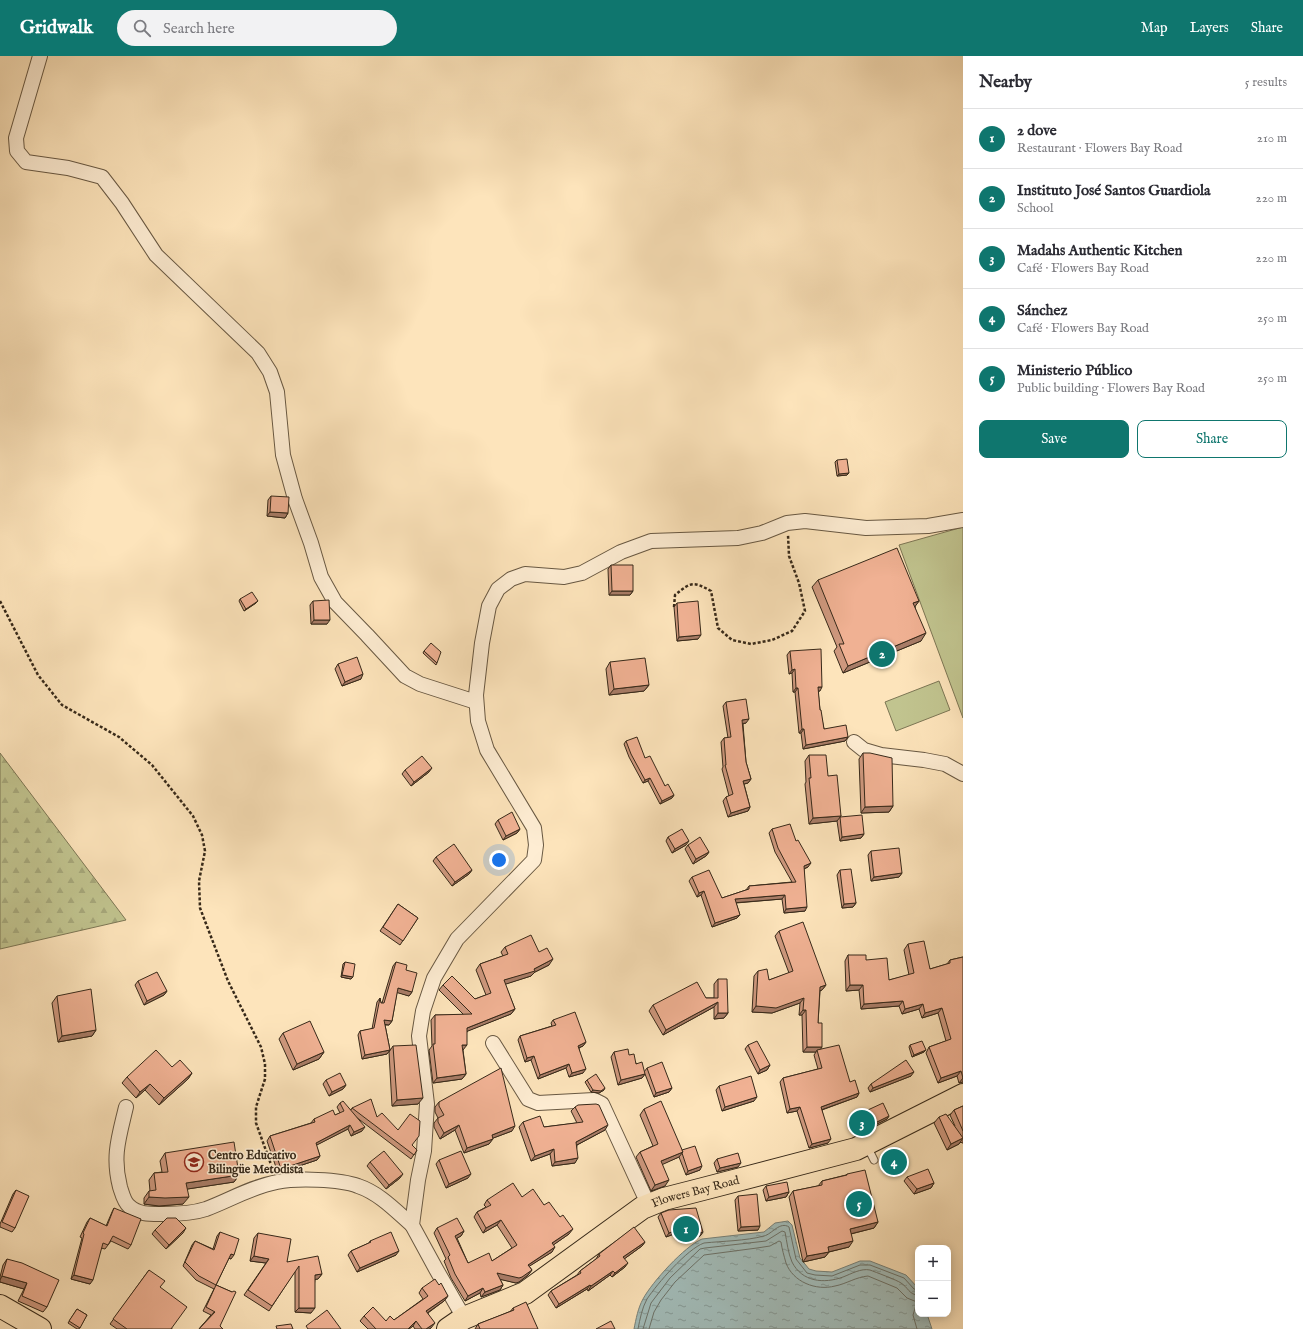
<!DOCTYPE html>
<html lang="en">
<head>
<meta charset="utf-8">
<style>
	body { margin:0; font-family:"IM FELL English",serif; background:#f2f2f3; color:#2b2b33 }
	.controls { position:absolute; right:12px; bottom:12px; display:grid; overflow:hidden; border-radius:8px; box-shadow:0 2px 10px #0003 }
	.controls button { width:36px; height:36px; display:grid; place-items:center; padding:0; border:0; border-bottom:1px solid #e1e1e2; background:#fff; color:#2b2b33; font:20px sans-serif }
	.you { position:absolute; left:499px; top:804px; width:14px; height:14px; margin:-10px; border:3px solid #fff; border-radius:50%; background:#1a73e8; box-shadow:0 0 0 6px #1a73e833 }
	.badge { display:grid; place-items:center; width:26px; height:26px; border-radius:50%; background:#0f766e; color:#fff; font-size:13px; font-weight:700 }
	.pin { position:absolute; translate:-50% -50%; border:2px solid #fff; box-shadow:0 1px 4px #0006 }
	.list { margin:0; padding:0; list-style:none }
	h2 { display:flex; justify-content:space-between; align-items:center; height:52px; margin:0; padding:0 16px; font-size:17px }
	h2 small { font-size:13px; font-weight:400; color:#7c7c81 }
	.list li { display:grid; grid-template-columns:26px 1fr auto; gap:12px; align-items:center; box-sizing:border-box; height:60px; padding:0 16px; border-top:1px solid #e1e1e2 }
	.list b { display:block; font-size:15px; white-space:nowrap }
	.list p { margin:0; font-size:13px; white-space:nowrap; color:#7c7c81 }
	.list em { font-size:13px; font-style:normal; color:#7c7c81 }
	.actions { display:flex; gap:8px; padding:12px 16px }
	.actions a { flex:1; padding:9px 0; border:1px solid #0f766e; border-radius:8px; text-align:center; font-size:14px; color:#0f766e }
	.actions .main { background:#0f766e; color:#fff }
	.icon { flex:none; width:22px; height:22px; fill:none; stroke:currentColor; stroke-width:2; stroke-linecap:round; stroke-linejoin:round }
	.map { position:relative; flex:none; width:963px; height:1273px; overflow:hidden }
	header { display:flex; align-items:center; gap:24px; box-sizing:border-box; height:56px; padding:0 20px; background:#0f766e; color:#fff }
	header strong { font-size:19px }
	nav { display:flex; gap:22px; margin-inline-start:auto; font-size:14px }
	.search { width:280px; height:36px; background:#f2f2f3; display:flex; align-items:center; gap:10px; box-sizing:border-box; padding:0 14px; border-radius:22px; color:#7c7c81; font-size:15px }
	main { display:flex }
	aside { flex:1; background:#fff }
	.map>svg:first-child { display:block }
	.forest { fill:url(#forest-firs); stroke:#7c7654 }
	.park { fill:#c1c48f; stroke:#7c7654 }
	.water { fill:url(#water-ripples); stroke:#778179 }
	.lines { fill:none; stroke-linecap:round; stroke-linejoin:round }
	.shore { stroke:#6c7269; stroke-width:1 }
	.service-casing { stroke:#685842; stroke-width:9 }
	.minor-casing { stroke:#685842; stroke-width:16 }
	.primary-casing { stroke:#372919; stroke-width:24 }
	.path { stroke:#372919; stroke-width:2.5; stroke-dasharray:3 2; stroke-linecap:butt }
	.service { stroke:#feedd3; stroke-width:7 }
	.minor { stroke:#feedd3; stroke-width:14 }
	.primary { stroke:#fde4bb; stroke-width:22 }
	.wall { fill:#ce987e; stroke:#372919 }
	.shaded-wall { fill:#a87c67; stroke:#372919 }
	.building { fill:#f0b193; stroke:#372919 }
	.labels { text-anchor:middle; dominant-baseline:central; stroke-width:3; stroke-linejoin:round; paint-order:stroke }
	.poi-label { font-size:12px; font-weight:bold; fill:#372919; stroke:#feedd3; text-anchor:start }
	.street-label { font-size:12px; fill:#372919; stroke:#feedd3 }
</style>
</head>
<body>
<header>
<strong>Gridwalk</strong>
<div class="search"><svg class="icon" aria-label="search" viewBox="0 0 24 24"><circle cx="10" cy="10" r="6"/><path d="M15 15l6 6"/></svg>Search here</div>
<nav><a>Map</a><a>Layers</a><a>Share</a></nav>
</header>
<main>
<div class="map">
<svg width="963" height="1273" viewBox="0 0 963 1273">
	<defs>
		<pattern id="forest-firs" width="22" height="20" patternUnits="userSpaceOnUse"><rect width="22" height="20" fill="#c1c48f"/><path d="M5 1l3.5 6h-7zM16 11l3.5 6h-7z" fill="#a6a87b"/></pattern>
		<pattern id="water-ripples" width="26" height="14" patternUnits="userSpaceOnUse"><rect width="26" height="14" fill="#a2bcb9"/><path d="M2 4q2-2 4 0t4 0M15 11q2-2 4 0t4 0" fill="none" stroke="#859996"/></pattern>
	</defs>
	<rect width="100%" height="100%" fill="#fde4bb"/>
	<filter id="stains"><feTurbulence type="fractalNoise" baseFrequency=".005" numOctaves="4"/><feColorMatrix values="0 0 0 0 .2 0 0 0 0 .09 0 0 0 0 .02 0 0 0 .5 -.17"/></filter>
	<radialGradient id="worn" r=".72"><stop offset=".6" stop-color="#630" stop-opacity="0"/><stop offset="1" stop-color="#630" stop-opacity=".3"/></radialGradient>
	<path class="forest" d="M 0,697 L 126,864 L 0,893 Z"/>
	<g class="park">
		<path d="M 963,471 L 963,662 L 899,489 Z"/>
		<path d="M 939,625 L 950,654 L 896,675 L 885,646 Z"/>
	</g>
	<path class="water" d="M 788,1165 L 792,1169 L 800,1202 L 809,1213 L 816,1215 L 832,1216 L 860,1205 L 870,1205 L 906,1219 L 918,1232 L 918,1258 L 927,1258 L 932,1273 L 634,1273 C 636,1263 638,1252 643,1243 C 652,1226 685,1190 702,1183 L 764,1176 L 775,1167 Z"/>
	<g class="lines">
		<g class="shore">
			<path d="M 638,1273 C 640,1263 642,1252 647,1243 C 657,1228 687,1193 704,1187 C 723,1185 745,1185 764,1180 C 772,1178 780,1165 789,1171 L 796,1203 L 807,1217 L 815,1219 L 832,1220 L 860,1209 L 870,1209 L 904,1222 L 914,1233 L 918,1234"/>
			<path d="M 643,1273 L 651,1247 L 670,1222 L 700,1193 L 705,1192 L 766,1185 L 782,1175 L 785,1176 C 787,1186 788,1197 792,1206 C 802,1226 824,1228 843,1221 C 851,1218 861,1212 870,1214 C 875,1216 897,1224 901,1227 C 908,1231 909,1239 918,1239"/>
			<path d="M 649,1273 L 654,1256 L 661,1244 L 675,1226 L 704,1199 L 757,1192 L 770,1190 L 779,1185 L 781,1186 C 782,1193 784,1200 786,1207 C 793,1226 816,1235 835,1230 C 846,1228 856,1221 868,1220 L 897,1232 L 907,1242 L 917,1246 L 913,1259 L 917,1273"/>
		</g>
		<g class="service-casing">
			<path id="service" d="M 867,1090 L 874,1104"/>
		</g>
		<g class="minor-casing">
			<g id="minor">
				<path d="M 40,0 L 16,82 L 17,95 L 26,106 L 68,112 L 102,121 L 122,147 L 156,199 L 258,297 L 270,316 L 277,336 L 283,399 L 295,443 L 311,487 L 321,521 L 335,546 L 367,579 L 405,620 L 420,628 L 476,646"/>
				<path d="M 854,686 L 864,694 L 881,699 L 924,704 L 945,708 L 963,718"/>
				<path d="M 493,987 L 528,1043 L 538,1047 L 594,1044 L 602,1048 L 649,1150"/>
				<path d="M 126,1051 C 119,1081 112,1100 120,1131 C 122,1137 124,1146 129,1150 C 138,1159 152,1158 164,1158 C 176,1158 194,1157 206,1153 C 230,1144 251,1131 277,1126 C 296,1122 340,1123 358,1130 C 379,1137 395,1154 412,1169"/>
				<path d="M 464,1262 L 436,1213 L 412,1169 L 418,1124 L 424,1095 L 427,1048 L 419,980 L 423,955 L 434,922 L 457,883 L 534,804 L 536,789 L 534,772 L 487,694 L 478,665 L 476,639 L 482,587 L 489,550 L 498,533 L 511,523 L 525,518 L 564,521 L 582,517 L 621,496 L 651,485 L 738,482 L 762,477 L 787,467 L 805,465 L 866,472 L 928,470 L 963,464"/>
			</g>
		</g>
		<g class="primary-casing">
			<g id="primary">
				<path d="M 0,1250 L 40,1273"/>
				<path id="s1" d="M 448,1273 L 464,1262 L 525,1237 L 642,1152 L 664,1143 L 703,1133 L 856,1093 L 963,1039"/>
			</g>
		</g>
		<g class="path">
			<path d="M 0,545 L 38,619 L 62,649 L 119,681 L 152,709 L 193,760 L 202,779 L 205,795 L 199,825 L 200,852 L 228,925 L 261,991 L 265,1008 L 265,1023 L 256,1051 L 256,1067 L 273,1114"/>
			<path d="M 674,551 L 675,539 C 691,526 693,525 711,535 L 718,572 L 732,584 L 751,588 L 772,584 L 792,575 L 805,555 L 799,527 L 789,500 L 788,479"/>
		</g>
		<use href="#service" class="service"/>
		<use href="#minor" class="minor"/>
		<use href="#primary" class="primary"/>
	</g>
	<g class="wall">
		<path d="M 837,404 L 849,417 L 847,419 L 837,420 L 835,406 Z"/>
		<path d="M 271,440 L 288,457 L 285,462 L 267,460 L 268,444 Z"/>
		<path d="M 611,509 L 633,535 L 630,539 L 609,539 L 608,513 Z"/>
		<path d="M 818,524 L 919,545 L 915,550 L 921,585 L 843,617 L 834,595 L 837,591 L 812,531 Z"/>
		<path d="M 240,543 L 258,545 L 256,547 L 244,555 L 239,545 Z"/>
		<path d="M 313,545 L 327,568 L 311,568 L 310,549 Z"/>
		<path d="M 677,547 L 698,583 L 677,585 L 674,551 Z"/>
		<path d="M 424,595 L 437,607 L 436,609 L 423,597 Z"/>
		<path d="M 790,595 L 820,635 L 818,635 L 820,654 L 824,673 L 848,681 L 845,685 L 803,693 L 801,677 L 799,677 L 795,636 L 793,636 L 792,617 L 789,618 L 787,599 Z"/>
		<path d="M 610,606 L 649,629 L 644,635 L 609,639 L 606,613 Z"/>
		<path d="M 338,608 L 361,623 L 342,630 L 335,613 Z"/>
		<path d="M 726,646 L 746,667 L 743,668 L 746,706 L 751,723 L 748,727 L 744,728 L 750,751 L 748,755 L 728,761 L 723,745 L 726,741 L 729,740 L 722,713 L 723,711 L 721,686 L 724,682 L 728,682 L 723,650 Z"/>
		<path d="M 626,685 L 645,702 L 665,730 L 674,739 L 672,742 L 660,748 L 648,725 L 643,727 L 629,701 L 624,688 Z"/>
		<path d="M 863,697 L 893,750 L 889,756 L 861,757 L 859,703 Z"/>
		<path d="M 809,699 L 828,720 L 841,760 L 840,761 L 864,778 L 861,782 L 840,785 L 837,765 L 809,768 L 805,728 L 806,726 L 805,705 Z"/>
		<path d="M 405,714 L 429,716 L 411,730 L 402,718 Z"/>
		<path d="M 498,764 L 520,773 L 517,777 L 503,784 L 495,768 Z"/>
		<path d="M 772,773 L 796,785 L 808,811 L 804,813 L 805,855 L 784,857 L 782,843 L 736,847 L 740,859 L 737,862 L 712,871 L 701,839 L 697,841 L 689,825 L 692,821 L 722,842 L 746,834 L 749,830 L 792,826 L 775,796 L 769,777 Z"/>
		<path d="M 668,781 L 686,789 L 672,797 L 666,785 Z"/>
		<path d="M 688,789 L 709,796 L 706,800 L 693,808 L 685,793 Z"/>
		<path d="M 871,795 L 902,817 L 899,821 L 871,825 L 868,799 Z"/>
		<path d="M 436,801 L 472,814 L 469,818 L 452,830 L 433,805 Z"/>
		<path d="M 840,814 L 856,847 L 853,851 L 842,852 L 837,819 Z"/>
		<path d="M 398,848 L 418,862 L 400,889 L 380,875 Z"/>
		<path d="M 779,875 L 826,929 L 822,934 L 820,935 L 818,967 L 820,994 L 850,1026 L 859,1037 L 857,1041 L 822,1054 L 828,1087 L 809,1092 L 797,1055 L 787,1057 L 780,1026 L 783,1022 L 818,1013 L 814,999 L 816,996 L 803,996 L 802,959 L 799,959 L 800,947 L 772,957 L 752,956 L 754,920 L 758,915 L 769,924 L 789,917 L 775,880 Z"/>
		<path d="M 908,888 L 930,913 L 947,908 L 950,904 L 963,901 L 963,1026 L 959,1027 L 957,1020 L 938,1027 L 926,997 L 929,991 L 946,985 L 938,957 L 922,962 L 919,953 L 902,958 L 899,950 L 861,953 L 859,934 L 846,935 L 845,905 L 848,899 L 866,904 L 889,924 L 909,919 L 904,894 Z"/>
		<path d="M 505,891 L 539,896 L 549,909 L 535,916 L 531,920 L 505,928 L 515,953 L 511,958 L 467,975 L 463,994 L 466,1018 L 462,1023 L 433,1027 L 429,994 L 432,990 L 431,964 L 435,959 L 464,959 L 439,934 L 443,929 L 475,943 L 486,939 L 476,914 L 480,908 L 503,900 L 501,896 Z"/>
		<path d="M 345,906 L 351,923 L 341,921 L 343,908 Z"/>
		<path d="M 396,906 L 406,914 L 412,936 L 409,940 L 397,936 L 392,965 L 389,969 L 385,969 L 390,994 L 387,998 L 362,1003 L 358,979 L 360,975 L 372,973 L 377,946 L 380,942 L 381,947 L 382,947 L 393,910 Z"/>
		<path d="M 718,923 L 728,957 L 724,962 L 714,963 L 714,951 L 663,979 L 649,955 L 653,949 L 706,942 L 714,942 L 714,928 Z"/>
		<path d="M 138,925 L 167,935 L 164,939 L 144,949 L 135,929 Z"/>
		<path d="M 57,940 L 96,974 L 92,980 L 58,986 L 52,947 Z"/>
		<path d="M 553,964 L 586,986 L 583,990 L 579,992 L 583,1017 L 569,1021 L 566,1012 L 538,1023 L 531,1004 L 525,1006 L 518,984 L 520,980 L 552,970 L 551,967 Z"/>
		<path d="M 283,977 L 324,996 L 319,1003 L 293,1014 L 279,983 Z"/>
		<path d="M 748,989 L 770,1009 L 767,1014 L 758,1018 L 745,993 Z"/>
		<path d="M 910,989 L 926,994 L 924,996 L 912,1001 L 909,991 Z"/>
		<path d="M 393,990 L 418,1048 L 392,1050 L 389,996 Z"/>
		<path d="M 614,996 L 629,999 L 644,1016 L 647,1012 L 672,1032 L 669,1036 L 654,1041 L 645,1018 L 642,1022 L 618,1029 L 611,1001 Z"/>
		<path d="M 172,1011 L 192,1017 L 188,1023 L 159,1049 L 145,1034 L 136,1042 L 122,1027 L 127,1021 Z"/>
		<path d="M 911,1020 L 870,1036 L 868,1032 L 871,1028 Z"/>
		<path d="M 326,1024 L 346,1029 L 343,1033 L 329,1040 L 323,1028 Z"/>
		<path d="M 587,1024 L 604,1034 L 599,1037 L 591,1036 L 585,1026 Z"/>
		<path d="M 719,1030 L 754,1045 L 722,1055 L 716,1034 Z"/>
		<path d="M 439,1046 L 512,1075 L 493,1082 L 489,1088 L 464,1097 L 455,1074 L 440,1083 L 434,1071 L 434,1067 L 438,1062 L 435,1056 L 435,1051 Z"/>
		<path d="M 340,1047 L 351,1054 L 352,1052 L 377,1061 L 412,1089 L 417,1094 L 411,1103 L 356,1061 L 362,1075 L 351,1080 L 348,1073 L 316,1089 L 320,1100 L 317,1104 L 278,1117 L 267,1085 L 270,1080 L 311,1067 L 314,1063 L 335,1059 L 340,1057 L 337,1051 Z"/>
		<path d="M 963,1050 L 963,1087 L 962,1087 L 961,1086 L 959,1088 L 947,1094 L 934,1067 L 939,1061 L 955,1070 L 950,1059 L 954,1054 Z"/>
		<path d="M 575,1051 L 605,1074 L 577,1089 L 575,1107 L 552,1110 L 550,1098 L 531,1105 L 519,1071 L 523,1066 L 544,1071 L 577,1067 L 571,1055 Z"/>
		<path d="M 644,1053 L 682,1094 L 700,1114 L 686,1119 L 679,1101 L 662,1108 L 665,1130 L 651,1135 L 636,1101 L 640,1096 L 653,1090 L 640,1059 Z"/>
		<path d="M 857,1059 L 889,1060 L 887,1063 L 861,1076 L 855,1062 Z"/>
		<path d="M 165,1097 L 239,1119 L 234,1126 L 187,1133 L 183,1148 L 159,1150 L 144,1148 L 144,1142 L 149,1135 L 150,1135 L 149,1124 L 154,1117 L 162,1116 L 160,1105 Z"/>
		<path d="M 717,1103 L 738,1111 L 717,1116 L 714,1107 Z"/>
		<path d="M 439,1104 L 468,1122 L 446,1132 L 436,1108 Z"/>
		<path d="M 370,1106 L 400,1122 L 386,1133 L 367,1110 Z"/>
		<path d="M 847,1118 L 878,1166 L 874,1172 L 851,1178 L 849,1191 L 829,1196 L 825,1201 L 803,1206 L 789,1141 L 793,1135 L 818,1130 L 822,1125 L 846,1119 Z"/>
		<path d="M 907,1121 L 934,1127 L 931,1132 L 914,1138 L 904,1125 Z"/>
		<path d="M 766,1130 L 789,1136 L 786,1141 L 766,1145 L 763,1134 Z"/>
		<path d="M 16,1134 L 15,1172 L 12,1176 L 0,1171 L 0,1168 L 13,1138 Z"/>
		<path d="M 738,1140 L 758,1174 L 738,1175 L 735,1144 Z"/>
		<path d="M 522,1141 L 544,1149 L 569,1178 L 553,1189 L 552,1196 L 529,1210 L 532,1214 L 528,1219 L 519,1226 L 516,1227 L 500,1223 L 503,1229 L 500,1234 L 481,1241 L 480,1237 L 465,1245 L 451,1222 L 444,1205 L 446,1203 L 434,1177 L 437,1172 L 464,1175 L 461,1180 L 457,1182 L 468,1207 L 492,1205 L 512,1192 L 497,1169 L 483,1177 L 474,1161 L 477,1156 L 486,1151 L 484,1149 L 487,1144 Z"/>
		<path d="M 114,1152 L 131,1189 L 128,1193 L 111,1185 L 105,1193 L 101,1192 L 90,1228 L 71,1223 L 82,1182 L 80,1181 L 87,1166 L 90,1162 L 106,1170 L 112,1156 Z"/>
		<path d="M 661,1157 L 703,1176 L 700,1180 L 685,1184 L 682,1175 L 666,1181 L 658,1161 Z"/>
		<path d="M 155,1174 L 183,1177 L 166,1193 L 152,1178 Z"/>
		<path d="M 220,1176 L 231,1203 L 229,1202 L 216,1229 L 232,1236 L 199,1273 L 211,1259 L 203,1255 L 214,1233 L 196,1224 L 183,1210 L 192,1189 L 195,1185 L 213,1193 L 217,1180 Z"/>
		<path d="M 258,1177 L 287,1206 L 322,1218 L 318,1223 L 315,1223 L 311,1257 L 295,1256 L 295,1215 L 269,1255 L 244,1239 L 266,1207 L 250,1205 L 254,1182 Z"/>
		<path d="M 370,1185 L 396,1199 L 357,1216 L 348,1199 L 351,1195 L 369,1187 Z"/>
		<path d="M 645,1186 L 642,1190 L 624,1203 L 625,1211 L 612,1221 L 610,1219 L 588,1235 L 587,1233 L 556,1252 L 548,1239 L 551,1235 L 577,1219 L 580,1215 L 596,1203 L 599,1198 Z"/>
		<path d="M 7,1203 L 47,1251 L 43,1256 L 18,1245 L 24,1233 L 0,1226 L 0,1221 L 3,1209 Z"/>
		<path d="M 149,1214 L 160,1232 L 172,1273 L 117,1273 L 110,1268 Z"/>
		<path d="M 439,1229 L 448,1240 L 444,1245 L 428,1257 L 431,1272 L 429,1273 L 415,1273 L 413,1270 L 409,1273 L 368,1273 L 360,1265 L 364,1260 L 386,1265 L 394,1264 L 423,1243 L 419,1237 L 422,1232 Z"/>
		<path d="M 513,1252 L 538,1273 L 475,1273 L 478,1268 L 510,1256 Z"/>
		<path d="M 77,1253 L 87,1259 L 79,1273 L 77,1273 L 68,1267 Z"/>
	</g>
	<g class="shaded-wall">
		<path d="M 849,417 L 847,419 L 837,420 L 839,418 Z"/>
		<path d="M 270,456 L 288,457 L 285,462 L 267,460 Z"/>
		<path d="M 612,535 L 633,535 L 630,539 L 609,539 Z"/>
		<path d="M 258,545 L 256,547 L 244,555 L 246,553 Z"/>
		<path d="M 919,545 L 914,552 L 913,547 Z"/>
		<path d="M 314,564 L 330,564 L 327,568 L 311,568 Z"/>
		<path d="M 926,577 L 921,585 L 843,617 L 848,610 Z"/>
		<path d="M 701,579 L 698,583 L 677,585 L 679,581 Z"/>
		<path d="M 795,613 L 792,617 L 789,618 L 792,614 Z"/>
		<path d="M 363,618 L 361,623 L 342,630 L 345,626 Z"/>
		<path d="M 649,629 L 644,635 L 609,639 L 614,633 Z"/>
		<path d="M 818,631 L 822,631 L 820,635 L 815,635 Z"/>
		<path d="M 796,632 L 798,632 L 795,636 L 793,636 Z"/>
		<path d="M 749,663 L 746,667 L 739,668 L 742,664 Z"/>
		<path d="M 802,673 L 804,673 L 801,677 L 799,677 Z"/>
		<path d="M 848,681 L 845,685 L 803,693 L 806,689 Z"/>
		<path d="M 432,712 L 429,716 L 411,730 L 414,726 Z"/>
		<path d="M 650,722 L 648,725 L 643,727 L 645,724 Z"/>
		<path d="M 751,723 L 748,727 L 740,729 L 743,725 Z"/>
		<path d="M 674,739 L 672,742 L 660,748 L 662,745 Z"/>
		<path d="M 893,750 L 889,756 L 861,757 L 865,751 Z"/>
		<path d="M 750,751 L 748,755 L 728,761 L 731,757 Z"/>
		<path d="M 841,760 L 837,765 L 809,768 L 813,762 Z"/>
		<path d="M 520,773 L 517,777 L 503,784 L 506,780 Z"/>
		<path d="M 864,778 L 861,782 L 840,785 L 842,781 Z"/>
		<path d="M 689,785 L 686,789 L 672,797 L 675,793 Z"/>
		<path d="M 709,796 L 706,800 L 693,808 L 696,803 Z"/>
		<path d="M 811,807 L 808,811 L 801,814 L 804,810 Z"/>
		<path d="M 472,814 L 469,818 L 452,830 L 455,826 Z"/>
		<path d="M 902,817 L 899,821 L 871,825 L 874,821 Z"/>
		<path d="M 704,835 L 701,839 L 697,841 L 699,837 Z"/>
		<path d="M 785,839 L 782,843 L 732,847 L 735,843 Z"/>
		<path d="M 856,847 L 853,851 L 842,852 L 844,848 Z"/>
		<path d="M 807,851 L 805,855 L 784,857 L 786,853 Z"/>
		<path d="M 740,859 L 737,862 L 712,871 L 715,867 Z"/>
		<path d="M 553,903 L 549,909 L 535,916 L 531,920 L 500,930 L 504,924 L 534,913 Z"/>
		<path d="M 342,919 L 353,921 L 351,923 L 341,921 Z"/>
		<path d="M 826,929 L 822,934 L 816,936 L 820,931 Z"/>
		<path d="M 850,929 L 863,929 L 859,934 L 846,935 Z"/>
		<path d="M 398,932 L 412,936 L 409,940 L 395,936 Z"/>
		<path d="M 167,935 L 164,939 L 144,949 L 147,945 Z"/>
		<path d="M 804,942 L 800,947 L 772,957 L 752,956 L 756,950 Z"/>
		<path d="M 903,945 L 899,950 L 861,953 L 864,948 Z"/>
		<path d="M 718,946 L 714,951 L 663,979 L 666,974 Z"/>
		<path d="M 923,948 L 919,953 L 902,958 L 905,953 Z"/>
		<path d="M 942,952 L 938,957 L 922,962 L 925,957 Z"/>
		<path d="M 515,953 L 511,958 L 463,977 L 467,972 Z"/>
		<path d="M 803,954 L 806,954 L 802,959 L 799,959 Z"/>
		<path d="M 718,957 L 728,957 L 724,962 L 714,963 Z"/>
		<path d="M 384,964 L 392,965 L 389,969 L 382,968 Z"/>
		<path d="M 96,974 L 92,980 L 58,986 L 62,980 Z"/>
		<path d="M 586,986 L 583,990 L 575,993 L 578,990 Z"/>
		<path d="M 462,989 L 467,989 L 463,994 L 458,994 Z"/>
		<path d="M 807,991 L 822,991 L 819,996 L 817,994 L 816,996 L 803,996 Z"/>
		<path d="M 390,994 L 387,998 L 362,1003 L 365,999 Z"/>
		<path d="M 926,994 L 924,996 L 912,1001 L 914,999 Z"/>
		<path d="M 324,996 L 319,1003 L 293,1014 L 297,1008 Z"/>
		<path d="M 534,1000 L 531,1004 L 525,1006 L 527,1002 Z"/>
		<path d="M 569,1008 L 566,1012 L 538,1023 L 540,1019 Z"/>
		<path d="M 770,1009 L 767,1014 L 758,1018 L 760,1014 Z"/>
		<path d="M 586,1013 L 583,1017 L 569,1021 L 572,1017 Z"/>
		<path d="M 961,1015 L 957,1020 L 938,1027 L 941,1022 Z"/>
		<path d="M 914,1016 L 911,1020 L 870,1036 L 873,1032 Z"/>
		<path d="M 192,1017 L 188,1023 L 159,1049 L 164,1042 Z"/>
		<path d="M 466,1018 L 462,1023 L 433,1027 L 437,1022 Z"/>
		<path d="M 645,1018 L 642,1022 L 618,1029 L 621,1024 Z"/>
		<path d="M 963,1022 L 963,1026 L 959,1027 Z"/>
		<path d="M 150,1028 L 145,1034 L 136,1042 L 140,1036 Z"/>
		<path d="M 346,1029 L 343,1033 L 329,1040 L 332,1036 Z"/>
		<path d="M 605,1032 L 604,1034 L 599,1037 L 591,1036 L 593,1034 Z"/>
		<path d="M 672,1032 L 669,1036 L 654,1041 L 656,1037 Z"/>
		<path d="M 859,1037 L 857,1041 L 818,1055 L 821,1051 Z"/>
		<path d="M 757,1041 L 754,1045 L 722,1055 L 725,1051 Z"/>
		<path d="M 423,1042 L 418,1048 L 392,1050 L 397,1044 Z"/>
		<path d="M 800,1051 L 797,1055 L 787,1057 L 790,1053 Z"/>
		<path d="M 889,1060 L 887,1063 L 861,1076 L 863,1073 Z"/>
		<path d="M 350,1069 L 348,1073 L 313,1091 L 316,1087 Z"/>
		<path d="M 459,1069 L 455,1074 L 440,1083 L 444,1077 Z"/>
		<path d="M 608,1069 L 605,1074 L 573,1091 L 576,1086 Z"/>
		<path d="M 515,1070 L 512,1075 L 488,1084 L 492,1079 Z"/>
		<path d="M 365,1071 L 362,1075 L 351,1080 L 354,1076 Z"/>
		<path d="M 963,1082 L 959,1088 L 947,1094 L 951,1088 Z"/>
		<path d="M 493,1083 L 489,1088 L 464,1097 L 467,1092 Z"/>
		<path d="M 831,1083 L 828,1087 L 809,1092 L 812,1088 Z"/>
		<path d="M 554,1093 L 550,1098 L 531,1105 L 535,1100 Z"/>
		<path d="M 683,1096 L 679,1101 L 657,1111 L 661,1105 Z"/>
		<path d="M 320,1100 L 317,1104 L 278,1117 L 281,1113 Z"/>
		<path d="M 578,1102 L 575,1107 L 552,1110 L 555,1106 Z"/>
		<path d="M 741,1107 L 738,1111 L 717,1116 L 720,1112 Z"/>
		<path d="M 702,1110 L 700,1114 L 686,1119 L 688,1115 Z"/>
		<path d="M 403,1118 L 400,1122 L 386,1133 L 389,1129 Z"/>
		<path d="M 471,1118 L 468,1122 L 446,1132 L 449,1128 Z"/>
		<path d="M 239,1119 L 234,1126 L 181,1134 L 186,1127 Z"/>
		<path d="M 669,1124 L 665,1130 L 651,1135 L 655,1129 Z"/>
		<path d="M 934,1127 L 931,1132 L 914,1138 L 917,1133 Z"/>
		<path d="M 789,1136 L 786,1141 L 766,1145 L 769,1141 Z"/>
		<path d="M 149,1141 L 189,1141 L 183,1148 L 159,1150 L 144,1148 Z"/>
		<path d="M 501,1164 L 497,1169 L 483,1177 L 486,1172 Z"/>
		<path d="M 878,1166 L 874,1172 L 846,1179 L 850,1173 Z"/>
		<path d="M 760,1170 L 758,1174 L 738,1175 L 741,1171 Z"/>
		<path d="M 685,1171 L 682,1175 L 666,1181 L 669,1177 Z"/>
		<path d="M 186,1172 L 183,1177 L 166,1193 L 169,1189 Z"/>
		<path d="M 573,1173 L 569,1178 L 549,1192 L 552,1187 Z"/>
		<path d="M 464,1175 L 461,1180 L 452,1185 L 455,1180 Z"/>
		<path d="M 703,1176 L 700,1180 L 685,1184 L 688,1180 Z"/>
		<path d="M 853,1185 L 849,1191 L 824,1197 L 828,1191 Z"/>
		<path d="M 645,1186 L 642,1190 L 620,1206 L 623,1201 Z"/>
		<path d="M 555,1191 L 552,1196 L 525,1213 L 528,1209 Z"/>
		<path d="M 399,1195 L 396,1199 L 357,1216 L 360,1212 Z"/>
		<path d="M 829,1196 L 825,1201 L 803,1206 L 807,1200 Z"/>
		<path d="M 231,1198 L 234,1199 L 231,1203 L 228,1202 Z"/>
		<path d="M 254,1200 L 269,1203 L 266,1207 L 250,1205 Z"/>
		<path d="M 628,1207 L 625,1211 L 612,1221 L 615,1217 Z"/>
		<path d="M 532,1214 L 528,1219 L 519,1226 L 516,1227 L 494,1222 L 497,1217 Z"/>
		<path d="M 613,1215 L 610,1219 L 588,1235 L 591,1230 Z"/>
		<path d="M 322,1218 L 318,1223 L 311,1224 L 315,1219 Z"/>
		<path d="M 74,1219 L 93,1224 L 90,1228 L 71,1223 Z"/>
		<path d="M 2,1220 L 27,1227 L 24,1233 L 0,1226 L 0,1224 Z"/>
		<path d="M 503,1229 L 500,1234 L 481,1241 L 485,1236 Z"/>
		<path d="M 590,1229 L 587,1233 L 556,1252 L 559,1248 Z"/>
		<path d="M 483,1232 L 480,1237 L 465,1245 L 468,1240 Z"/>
		<path d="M 448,1240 L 444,1245 L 423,1260 L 426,1255 Z"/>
		<path d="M 299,1252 L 315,1252 L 311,1257 L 295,1256 Z"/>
		<path d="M 416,1265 L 413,1270 L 409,1273 L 408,1273 Z"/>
		<path d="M 435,1267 L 431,1272 L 429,1273 L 426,1273 Z"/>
	</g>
	<g class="building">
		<path d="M 847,403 L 849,417 L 839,418 L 837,404 Z"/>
		<path d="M 271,440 L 289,441 L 288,457 L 270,456 Z"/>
		<path d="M 897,492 L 919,545 L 913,547 L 926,577 L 848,610 L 839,588 L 844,588 L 818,524 Z"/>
		<path d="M 611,509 L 633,509 L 633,535 L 612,535 Z"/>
		<path d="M 252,536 L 258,545 L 246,553 L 240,543 Z"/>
		<path d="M 329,544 L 330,564 L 314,564 L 313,545 Z"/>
		<path d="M 698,545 L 701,579 L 679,581 L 677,547 Z"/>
		<path d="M 431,587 L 441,596 L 437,607 L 424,595 Z"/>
		<path d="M 821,593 L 822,631 L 818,631 L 820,654 L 821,654 L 824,673 L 846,669 L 848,681 L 806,689 L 804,673 L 802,673 L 798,632 L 796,632 L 795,613 L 792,614 L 790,595 Z"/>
		<path d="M 357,601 L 363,618 L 345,626 L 338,608 Z"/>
		<path d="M 645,602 L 649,629 L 614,633 L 610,606 Z"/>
		<path d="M 746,643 L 749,663 L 742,664 L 746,706 L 751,723 L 743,725 L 750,751 L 731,757 L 726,741 L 733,738 L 725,709 L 726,709 L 724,682 L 731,681 L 726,646 Z"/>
		<path d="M 637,681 L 645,702 L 650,700 L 665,730 L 668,728 L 674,739 L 662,745 L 650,722 L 645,724 L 631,698 L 626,685 Z"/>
		<path d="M 863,697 L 870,697 L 892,702 L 893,750 L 865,751 Z"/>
		<path d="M 809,699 L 826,699 L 828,720 L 837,719 L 841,760 L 813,762 L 809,722 L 811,722 Z"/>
		<path d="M 422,700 L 432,712 L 414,726 L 405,714 Z"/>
		<path d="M 512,756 L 520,773 L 506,780 L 498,764 Z"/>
		<path d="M 862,759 L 864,778 L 842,781 L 840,761 Z"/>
		<path d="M 790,768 L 796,785 L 798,784 L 811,807 L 804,810 L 807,851 L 786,853 L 785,839 L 735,843 L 740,859 L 715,867 L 704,835 L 699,837 L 692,821 L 709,814 L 722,842 L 749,833 L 749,830 L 796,826 L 778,792 L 772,773 Z"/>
		<path d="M 682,773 L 689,785 L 675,793 L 668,781 Z"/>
		<path d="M 700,781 L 709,796 L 696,803 L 688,789 Z"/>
		<path d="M 454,788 L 472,814 L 455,826 L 436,801 Z"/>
		<path d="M 899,792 L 902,817 L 874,821 L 871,795 Z"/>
		<path d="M 851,813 L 856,847 L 844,848 L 840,814 Z"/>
		<path d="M 398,848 L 418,862 L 403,885 L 383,871 Z"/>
		<path d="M 803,866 L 826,929 L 820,931 L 818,967 L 822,967 L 822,991 L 807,991 L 806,954 L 803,954 L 804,942 L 776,952 L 756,950 L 758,915 L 767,913 L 769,924 L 793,915 L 779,875 Z"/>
		<path d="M 531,879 L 539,896 L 547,892 L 553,903 L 534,913 L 535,915 L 504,924 L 515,953 L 467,972 L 467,989 L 462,989 L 466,1018 L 437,1022 L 433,988 L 435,988 L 435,959 L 472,958 L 443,929 L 452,920 L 475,943 L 491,937 L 480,908 L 508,898 L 505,891 Z"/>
		<path d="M 924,885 L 930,913 L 950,907 L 950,904 L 963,901 L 963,1022 L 961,1015 L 941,1022 L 929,991 L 951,983 L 942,952 L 925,957 L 923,948 L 905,953 L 903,945 L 864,948 L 863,929 L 850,929 L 848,899 L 866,899 L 866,904 L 887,902 L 889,924 L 914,917 L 908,888 Z"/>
		<path d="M 345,906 L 355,908 L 353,921 L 342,919 Z"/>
		<path d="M 396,906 L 407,909 L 406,914 L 417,917 L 412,936 L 398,932 L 392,965 L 384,964 L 390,994 L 365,999 L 360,975 L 374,972 L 380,942 L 381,947 L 384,947 Z"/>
		<path d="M 157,916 L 167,935 L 147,945 L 138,925 Z"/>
		<path d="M 718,923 L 727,923 L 728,957 L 718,957 L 718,946 L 666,974 L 653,949 L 697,926 L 706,942 L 718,942 Z"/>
		<path d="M 91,933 L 96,974 L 62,980 L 57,940 Z"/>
		<path d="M 575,956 L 586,986 L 578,990 L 586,1013 L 572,1017 L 569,1008 L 540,1019 L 534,1000 L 527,1002 L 520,980 L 556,969 L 553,964 Z"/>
		<path d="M 310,965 L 324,996 L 297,1008 L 283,977 Z"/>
		<path d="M 757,985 L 770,1009 L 760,1014 L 748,989 Z"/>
		<path d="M 922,985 L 926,994 L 914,999 L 910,989 Z"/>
		<path d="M 416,989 L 423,1042 L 397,1044 L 393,990 Z"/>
		<path d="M 839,989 L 850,1026 L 855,1024 L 859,1037 L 821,1051 L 831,1083 L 812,1088 L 800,1051 L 790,1053 L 783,1022 L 822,1012 L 817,994 Z"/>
		<path d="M 628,993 L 629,999 L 634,998 L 636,1008 L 642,1006 L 645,1018 L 621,1024 L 614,996 Z"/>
		<path d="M 156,994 L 172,1011 L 180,1004 L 192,1017 L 164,1042 L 150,1028 L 140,1036 L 127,1021 Z"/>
		<path d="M 906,1004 L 914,1016 L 873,1032 L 871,1028 Z"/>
		<path d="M 662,1006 L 672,1032 L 656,1037 L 647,1012 Z"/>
		<path d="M 501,1012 L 515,1070 L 492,1079 L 493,1083 L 467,1092 L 459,1069 L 444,1077 L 438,1066 L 438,1062 L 444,1059 L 439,1050 L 439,1046 Z"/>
		<path d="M 340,1017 L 346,1029 L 332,1036 L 326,1024 Z"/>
		<path d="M 596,1018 L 605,1032 L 601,1035 L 593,1034 L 587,1024 Z"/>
		<path d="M 751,1020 L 757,1041 L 725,1051 L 719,1030 Z"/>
		<path d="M 371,1043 L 377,1061 L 382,1057 L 398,1074 L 410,1058 L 420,1065 L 419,1080 L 412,1089 L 417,1094 L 414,1099 L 352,1052 Z"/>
		<path d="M 343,1045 L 365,1071 L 354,1076 L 350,1069 L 316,1087 L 320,1100 L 281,1113 L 270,1080 L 315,1066 L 314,1063 L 333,1054 L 335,1059 L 344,1055 L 340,1047 Z"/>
		<path d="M 661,1045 L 683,1096 L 661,1105 L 669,1124 L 655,1129 L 640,1096 L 658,1088 L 644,1053 Z"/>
		<path d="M 883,1047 L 889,1060 L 863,1073 L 857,1059 Z"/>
		<path d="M 596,1048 L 599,1049 L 608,1069 L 576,1086 L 578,1102 L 555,1106 L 554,1093 L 535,1100 L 523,1066 L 540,1060 L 544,1071 L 583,1066 L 575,1051 L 578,1049 Z"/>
		<path d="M 963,1050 L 963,1075 L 954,1054 Z"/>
		<path d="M 946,1058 L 963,1082 L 951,1088 L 939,1061 Z"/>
		<path d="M 234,1086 L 239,1119 L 186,1127 L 189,1141 L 165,1142 L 149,1141 L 149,1135 L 156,1134 L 154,1117 L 168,1116 L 165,1097 Z"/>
		<path d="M 695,1090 L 702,1110 L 688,1115 L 682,1097 L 683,1096 L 682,1094 Z"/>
		<path d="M 384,1095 L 403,1118 L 389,1129 L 370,1106 Z"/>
		<path d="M 461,1095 L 471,1118 L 449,1128 L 439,1104 Z"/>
		<path d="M 738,1097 L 741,1107 L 720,1112 L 717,1103 Z"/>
		<path d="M 928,1113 L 934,1127 L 917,1133 L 907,1121 Z"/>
		<path d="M 865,1114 L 878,1166 L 850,1173 L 853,1185 L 828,1191 L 829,1196 L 807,1200 L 793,1135 L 822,1129 L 822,1125 L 847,1119 L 847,1118 Z"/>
		<path d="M 787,1126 L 789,1136 L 769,1141 L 766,1130 Z"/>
		<path d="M 513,1127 L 522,1141 L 533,1133 L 544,1149 L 549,1146 L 560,1161 L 563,1159 L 573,1173 L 552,1187 L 555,1191 L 528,1209 L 532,1214 L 522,1221 L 519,1222 L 497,1217 L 503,1229 L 485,1236 L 483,1232 L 468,1240 L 455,1218 L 448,1201 L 450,1199 L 437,1172 L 457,1162 L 464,1175 L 455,1180 L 468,1207 L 489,1197 L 492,1205 L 517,1189 L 501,1164 L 486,1172 L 477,1156 L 491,1149 L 487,1144 Z"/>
		<path d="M 16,1134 L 29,1140 L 15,1172 L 2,1166 Z"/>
		<path d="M 757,1138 L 760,1170 L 741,1171 L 738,1140 Z"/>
		<path d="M 114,1152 L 141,1163 L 131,1189 L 113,1180 L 108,1189 L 103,1187 L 93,1224 L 74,1219 L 84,1178 L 83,1177 L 90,1162 L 107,1170 Z"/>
		<path d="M 696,1152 L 703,1176 L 688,1180 L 685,1171 L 669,1177 L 661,1157 L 669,1154 Z"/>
		<path d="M 167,1162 L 176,1162 L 186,1172 L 169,1189 L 155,1174 Z"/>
		<path d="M 634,1171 L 645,1186 L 623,1201 L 628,1207 L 615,1217 L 613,1215 L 591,1230 L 590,1229 L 559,1248 L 551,1235 L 581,1217 L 580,1215 L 600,1200 L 599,1198 Z"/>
		<path d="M 220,1176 L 239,1183 L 234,1199 L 231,1198 L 216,1229 L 232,1236 L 234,1235 L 236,1236 L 220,1270 L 223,1273 L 199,1273 L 215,1256 L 206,1251 L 216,1229 L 199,1220 L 185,1206 L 195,1185 L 214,1194 Z"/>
		<path d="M 391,1176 L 399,1195 L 360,1212 L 351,1195 L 371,1186 L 370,1185 Z"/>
		<path d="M 258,1177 L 291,1183 L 287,1206 L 318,1200 L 322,1218 L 315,1219 L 315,1252 L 299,1252 L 299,1210 L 272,1250 L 248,1234 L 269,1203 L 254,1200 Z"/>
		<path d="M 7,1203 L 22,1207 L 59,1224 L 47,1251 L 22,1240 L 27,1227 L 2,1220 Z"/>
		<path d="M 149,1214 L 165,1225 L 160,1231 L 187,1251 L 171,1273 L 127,1273 L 113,1263 Z"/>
		<path d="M 435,1223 L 439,1229 L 441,1227 L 448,1240 L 426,1255 L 435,1267 L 426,1273 L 422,1273 L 416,1265 L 408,1273 L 376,1273 L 364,1260 L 373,1251 L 386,1265 L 390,1260 L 394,1264 L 428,1240 L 422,1232 Z"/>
		<path d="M 526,1246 L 538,1273 L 480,1273 L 478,1268 L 514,1254 L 513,1252 Z"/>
		<path d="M 77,1253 L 87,1259 L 80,1272 L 69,1265 Z"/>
		<path d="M 327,1254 L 341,1273 L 308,1273 L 306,1270 Z"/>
		<path d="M 611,1265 L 615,1273 L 596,1273 Z"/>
		<path d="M 291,1268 L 293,1273 L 277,1273 L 276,1270 Z"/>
	</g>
	<defs>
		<g id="school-ring" transform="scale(1)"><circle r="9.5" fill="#feedd3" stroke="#8f2418" stroke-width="1.5"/><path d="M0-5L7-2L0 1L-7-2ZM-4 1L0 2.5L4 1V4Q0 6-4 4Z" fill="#8f2418"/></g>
	</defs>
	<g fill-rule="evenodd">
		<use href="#school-ring" x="194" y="1106"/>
	</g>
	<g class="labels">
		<g class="poi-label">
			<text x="208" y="1099">Centro Educativo<tspan x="208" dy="14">Bilingüe Metodista</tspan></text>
		</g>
		<g class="street-label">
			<text stroke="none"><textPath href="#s1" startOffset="286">Flowers Bay Road</textPath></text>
		</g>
	</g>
	<rect width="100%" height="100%" filter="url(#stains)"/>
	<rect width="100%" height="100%" fill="url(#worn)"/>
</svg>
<div class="controls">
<button>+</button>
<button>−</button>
</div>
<div class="you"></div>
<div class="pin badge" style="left:686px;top:1173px">1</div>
<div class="pin badge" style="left:882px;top:598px">2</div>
<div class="pin badge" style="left:862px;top:1067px">3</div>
<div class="pin badge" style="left:894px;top:1106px">4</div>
<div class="pin badge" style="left:859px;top:1148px">5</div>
</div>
<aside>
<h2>Nearby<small>5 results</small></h2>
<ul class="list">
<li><span class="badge">1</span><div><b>2 dove</b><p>Restaurant · Flowers Bay Road</p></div><em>210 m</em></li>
<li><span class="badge">2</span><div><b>Instituto José Santos Guardiola</b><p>School</p></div><em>220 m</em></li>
<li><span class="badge">3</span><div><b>Madahs Authentic Kitchen</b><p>Café · Flowers Bay Road</p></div><em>220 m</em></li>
<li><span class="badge">4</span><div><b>Sánchez</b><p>Café · Flowers Bay Road</p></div><em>250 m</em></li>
<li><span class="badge">5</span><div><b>Ministerio Público</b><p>Public building · Flowers Bay Road</p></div><em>250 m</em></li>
</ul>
<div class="actions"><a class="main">Save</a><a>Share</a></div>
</aside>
</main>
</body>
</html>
